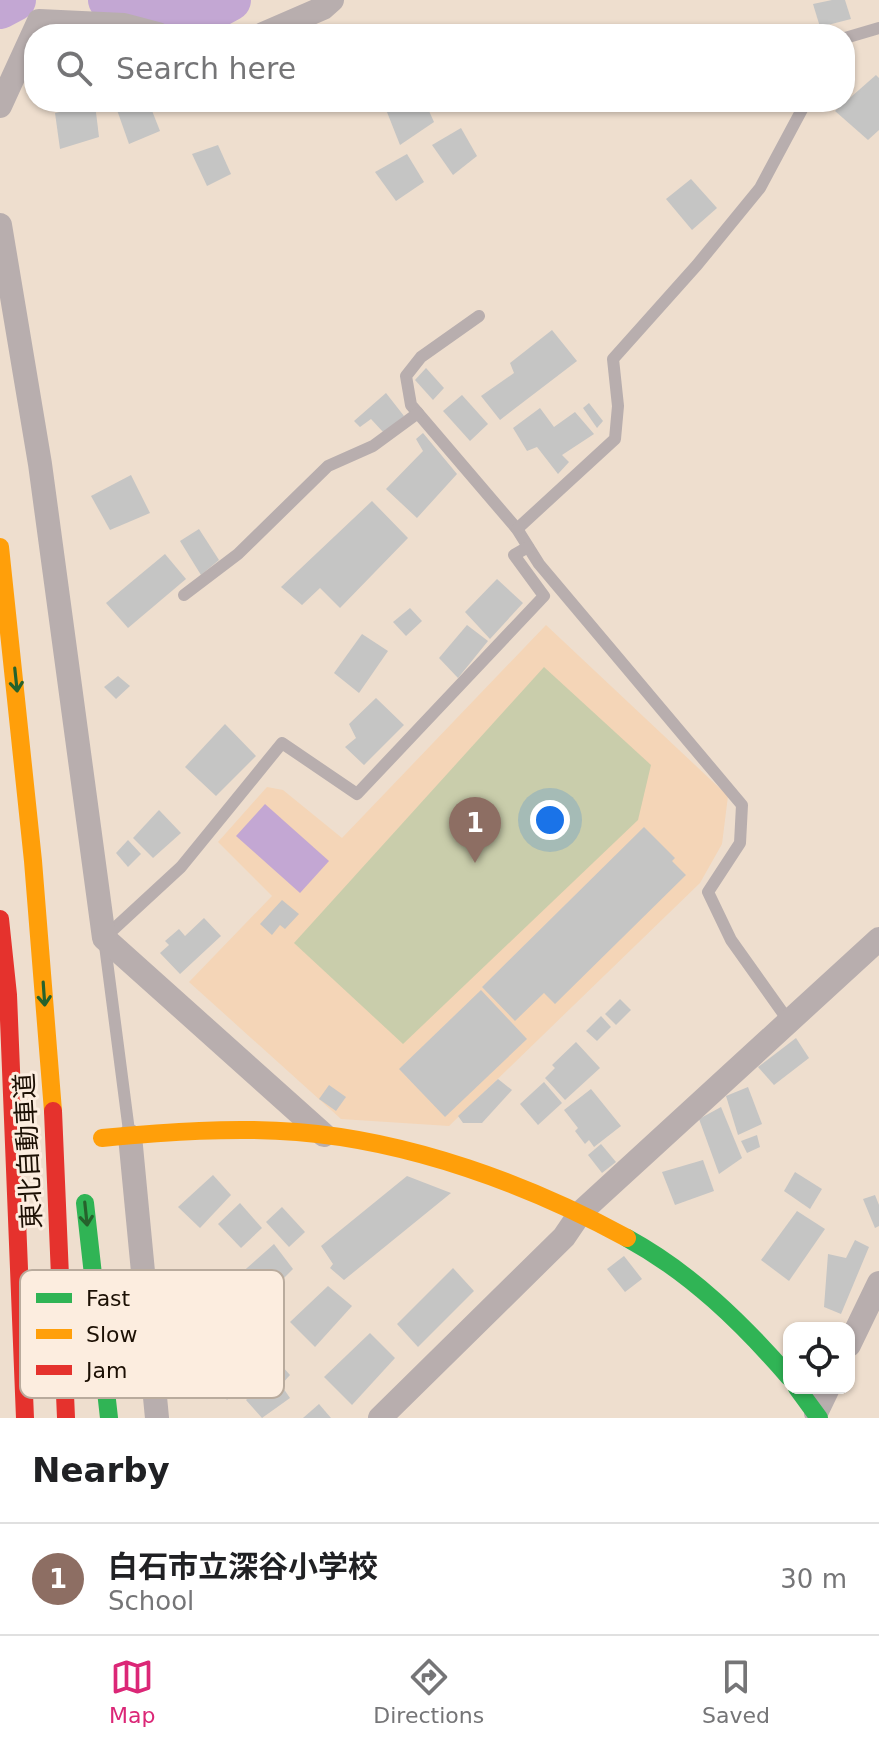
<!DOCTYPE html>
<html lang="en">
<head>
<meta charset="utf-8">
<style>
	body { margin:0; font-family:"DejaVu Sans","Noto Sans JP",sans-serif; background:#f6f6f6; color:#202124 }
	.controls { position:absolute; right:24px; bottom:24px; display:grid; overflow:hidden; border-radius:16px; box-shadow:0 2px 6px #0004 }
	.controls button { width:72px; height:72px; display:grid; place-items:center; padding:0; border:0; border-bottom:2px solid #e0e0e0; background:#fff; color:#202124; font:40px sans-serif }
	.you { position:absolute; left:550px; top:820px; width:28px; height:28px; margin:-20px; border:6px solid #fff; border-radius:50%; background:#1a73e8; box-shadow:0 0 0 12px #1a73e833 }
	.badge { display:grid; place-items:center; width:52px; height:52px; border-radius:50%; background:#db2777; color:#fff; font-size:26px; font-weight:700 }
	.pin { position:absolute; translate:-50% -66px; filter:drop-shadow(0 2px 4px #0008) }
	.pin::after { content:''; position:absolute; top:42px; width:28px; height:24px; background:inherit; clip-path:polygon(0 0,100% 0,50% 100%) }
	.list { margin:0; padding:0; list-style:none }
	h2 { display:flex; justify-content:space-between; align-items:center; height:104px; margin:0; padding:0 32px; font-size:34px }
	h2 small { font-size:26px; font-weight:400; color:#757577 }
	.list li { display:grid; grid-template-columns:52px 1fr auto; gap:24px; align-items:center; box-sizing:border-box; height:112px; padding:0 32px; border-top:2px solid #e0e0e0 }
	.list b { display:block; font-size:30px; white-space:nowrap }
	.list p { margin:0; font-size:26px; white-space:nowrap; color:#757577 }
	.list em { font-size:26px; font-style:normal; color:#757577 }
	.icon { flex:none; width:44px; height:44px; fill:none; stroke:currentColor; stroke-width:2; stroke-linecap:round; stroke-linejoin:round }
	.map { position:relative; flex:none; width:879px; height:1418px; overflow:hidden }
	.search { position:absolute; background:#fff; box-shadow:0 2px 6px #0004; left:24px; right:24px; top:24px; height:88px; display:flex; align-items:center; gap:20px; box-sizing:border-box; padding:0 28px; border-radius:32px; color:#757577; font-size:30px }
	.sheet { height:216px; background:#fff }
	nav { display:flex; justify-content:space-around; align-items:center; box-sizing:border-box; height:112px; border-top:2px solid #e0e0e0; background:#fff; font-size:22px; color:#757577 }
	nav a { display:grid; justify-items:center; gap:4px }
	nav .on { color:#db2777 }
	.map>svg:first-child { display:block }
	.built { fill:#f4d5b7 }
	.green { fill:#c9cdab }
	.water { fill:#c3a7d3 }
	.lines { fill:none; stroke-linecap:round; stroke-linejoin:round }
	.river { stroke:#c3a7d3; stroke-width:42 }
	.building { fill:#c5c5c4 }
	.lane { stroke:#b8aeae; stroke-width:12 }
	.street { stroke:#b8aeae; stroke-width:24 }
	.fast { stroke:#30b455; stroke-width:18 }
	.slow { stroke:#ff9f0a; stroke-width:18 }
	.jam { stroke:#e5322d; stroke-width:18 }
	.oneway { stroke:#26622c }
	.labels { text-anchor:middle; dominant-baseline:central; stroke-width:6; stroke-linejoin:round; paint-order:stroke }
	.street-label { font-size:26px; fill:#1c1004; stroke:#fceddf }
	.key { fill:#fceddf; stroke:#b9ab9d; stroke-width:2 }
	.key-label { font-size:22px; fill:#1c1004 }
</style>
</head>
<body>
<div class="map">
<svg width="879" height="1418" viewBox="0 0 879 1418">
	<rect width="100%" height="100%" fill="#eedece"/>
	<path class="built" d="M 546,625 L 728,796 L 722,844 L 700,883 L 449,1126 L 341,1119 L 189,982 L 272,896 L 218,842 L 267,787 L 283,790 L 342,838 Z"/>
	<path class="green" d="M 544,667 L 651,765 L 638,820 L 403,1044 L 294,943 Z"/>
	<path class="water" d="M 265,804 L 329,861 L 300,893 L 236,836 Z"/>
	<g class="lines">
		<g class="river">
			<path d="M 109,0 L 197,18 L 230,0"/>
			<path d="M 0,8 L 15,0"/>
		</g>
	</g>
	<g class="building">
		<path d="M 832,0 L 845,0 L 851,19 L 820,27 L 813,4 Z"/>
		<path d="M 876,75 L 879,78 L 879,130 L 868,140 L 835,111 Z"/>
		<path d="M 383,102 L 425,102 L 434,122 L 400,145 Z"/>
		<path d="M 149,103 L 160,131 L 129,144 L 117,110 Z"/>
		<path d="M 95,104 L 99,137 L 60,149 L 55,113 Z"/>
		<path d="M 461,128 L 477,156 L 453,175 L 432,145 Z"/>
		<path d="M 218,145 L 231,174 L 207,186 L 192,154 Z"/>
		<path d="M 407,154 L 424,182 L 396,201 L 375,172 Z"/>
		<path d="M 691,179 L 717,208 L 692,230 L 666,199 Z"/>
		<path d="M 552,330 L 577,361 L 500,420 L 481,396 L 514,373 L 510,363 Z"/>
		<path d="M 426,368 L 444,388 L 433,400 L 415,380 Z"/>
		<path d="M 386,393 L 404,416 L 384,433 L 371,419 L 360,427 L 354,421 Z"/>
		<path d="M 462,395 L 488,424 L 470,441 L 443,411 Z"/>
		<path d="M 589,403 L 603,421 L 597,428 L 583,408 Z"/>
		<path d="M 540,408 L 554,427 L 575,412 L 594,434 L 562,455 L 569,462 L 558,474 L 537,447 L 527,451 L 513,428 Z"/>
		<path d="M 423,433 L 457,474 L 417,518 L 386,489 L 423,451 L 416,439 Z"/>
		<path d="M 131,475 L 150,513 L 110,530 L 91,496 Z"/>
		<path d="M 372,501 L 408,538 L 340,608 L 320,588 L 302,605 L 281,587 Z"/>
		<path d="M 199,529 L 219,560 L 201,575 L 180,541 Z"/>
		<path d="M 165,554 L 186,579 L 128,628 L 106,603 Z"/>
		<path d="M 497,579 L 523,603 L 490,639 L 465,612 Z"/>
		<path d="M 410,608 L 422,621 L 406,636 L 393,622 Z"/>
		<path d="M 467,625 L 488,641 L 458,678 L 439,658 Z"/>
		<path d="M 362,634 L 388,651 L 359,693 L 334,673 Z"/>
		<path d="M 118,676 L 130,686 L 116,699 L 104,687 Z"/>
		<path d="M 376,698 L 404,725 L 364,765 L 345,747 L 356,738 L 349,724 Z"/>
		<path d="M 225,724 L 256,756 L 216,796 L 185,767 Z"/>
		<path d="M 159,810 L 181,833 L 153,858 L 133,838 Z"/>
		<path d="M 644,827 L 675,858 L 672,861 L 686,875 L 555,1004 L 544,993 L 515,1021 L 482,987 Z"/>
		<path d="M 128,840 L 141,854 L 128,867 L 116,853 Z"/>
		<path d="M 282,900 L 299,914 L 285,929 L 280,925 L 272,935 L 260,924 Z"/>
		<path d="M 204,918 L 221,936 L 180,974 L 160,953 L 169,945 L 165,941 L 179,929 L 185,936 Z"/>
		<path d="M 481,990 L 527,1039 L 445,1117 L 399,1069 Z"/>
		<path d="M 620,999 L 631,1010 L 616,1025 L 605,1014 Z"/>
		<path d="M 601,1016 L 611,1027 L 597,1041 L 586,1031 Z"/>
		<path d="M 796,1038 L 809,1058 L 774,1085 L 758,1067 Z"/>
		<path d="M 576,1042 L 600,1068 L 565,1100 L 545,1078 L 555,1068 L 552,1065 Z"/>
		<path d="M 498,1079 L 512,1090 L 482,1123 L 463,1123 L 458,1116 Z"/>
		<path d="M 544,1082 L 562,1103 L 538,1125 L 520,1104 Z"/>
		<path d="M 329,1085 L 346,1097 L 336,1111 L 319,1099 Z"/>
		<path d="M 748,1087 L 762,1124 L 738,1135 L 726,1096 Z"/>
		<path d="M 591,1089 L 621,1126 L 594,1147 L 589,1140 L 585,1144 L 575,1131 L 578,1128 L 564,1110 Z"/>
		<path d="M 721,1107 L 742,1158 L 719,1174 L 699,1119 Z"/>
		<path d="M 757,1135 L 760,1147 L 747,1153 L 741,1141 Z"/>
		<path d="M 601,1144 L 616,1162 L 602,1173 L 588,1155 Z"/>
		<path d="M 703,1160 L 714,1191 L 675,1205 L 662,1172 Z"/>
		<path d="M 795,1172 L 822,1189 L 810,1209 L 784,1191 Z"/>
		<path d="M 213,1175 L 231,1195 L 200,1228 L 178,1207 Z"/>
		<path d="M 407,1176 L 451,1193 L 344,1280 L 330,1268 L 333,1264 L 321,1246 Z"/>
		<path d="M 875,1195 L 879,1205 L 879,1226 L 875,1228 L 863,1199 Z"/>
		<path d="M 240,1203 L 262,1228 L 241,1248 L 218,1224 Z"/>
		<path d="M 282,1207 L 305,1232 L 289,1247 L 266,1222 Z"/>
		<path d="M 797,1211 L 825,1229 L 789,1281 L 761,1260 Z"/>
		<path d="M 855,1240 L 869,1247 L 841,1314 L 824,1307 L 828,1254 L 846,1258 Z"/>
		<path d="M 274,1244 L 293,1269 L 260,1302 L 238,1276 Z"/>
		<path d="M 624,1256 L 642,1279 L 625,1292 L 607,1269 Z"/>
		<path d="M 453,1268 L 474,1291 L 418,1347 L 397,1324 Z"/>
		<path d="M 328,1286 L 352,1306 L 315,1347 L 290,1322 Z"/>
		<path d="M 370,1333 L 395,1358 L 352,1405 L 324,1377 Z"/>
		<path d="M 240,1346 L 260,1369 L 227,1400 L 207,1376 Z"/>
		<path d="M 282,1366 L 290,1375 L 281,1385 L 290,1398 L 262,1418 L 246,1400 Z"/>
		<path d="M 319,1404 L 331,1418 L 303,1418 Z"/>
	</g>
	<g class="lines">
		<g class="lane">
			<path d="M 845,38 L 879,28"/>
			<path d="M 479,316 L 421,357 L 406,376 L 411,405 L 517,529 L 539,564 L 742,805 L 740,843 L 708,892 L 731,940 L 790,1023"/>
			<path d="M 517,529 L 615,439 L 618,406 L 613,359 L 697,265 L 760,188 L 806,102"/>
			<path d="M 184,595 L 238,554 L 328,466 L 373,446 L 418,413"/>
			<path d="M 129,1131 L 104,938 L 181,867 L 282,743 L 357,794 L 544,596 L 514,555 L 528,547"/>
		</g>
		<g class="street">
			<path d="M 263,34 L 323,8 L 332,0"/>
			<path d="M 0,106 L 39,21 L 124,25 L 158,34"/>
			<path d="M 0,225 L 40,464 L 104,938 L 324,1135"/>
			<path d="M 130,1136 L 157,1418"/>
			<path d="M 849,1345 L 879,1283"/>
			<path d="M 816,1413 L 828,1388"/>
			<path d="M 380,1418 L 564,1237 L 581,1212 L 879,939"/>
		</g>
		<g class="fast">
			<path d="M 85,1203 L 109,1418"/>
			<path d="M 627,1238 C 691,1273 742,1323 789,1377"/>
			<path d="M 797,1388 L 819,1418"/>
		</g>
		<g class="slow">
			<path d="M 0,547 L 33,861 L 53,1111"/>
			<path d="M 102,1138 C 167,1132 232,1127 297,1132 C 410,1141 528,1184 627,1238"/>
		</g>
		<g class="jam">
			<path d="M 0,919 L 8,995 L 25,1418"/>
			<path d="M 53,1111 L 66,1418"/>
		</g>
	</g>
	<defs><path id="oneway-shaft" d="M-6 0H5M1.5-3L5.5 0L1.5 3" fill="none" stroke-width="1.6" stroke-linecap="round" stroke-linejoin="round" transform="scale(2)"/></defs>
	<g class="oneway">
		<use href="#oneway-shaft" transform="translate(16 680) rotate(84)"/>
		<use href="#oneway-shaft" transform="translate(44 994) rotate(86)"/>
		<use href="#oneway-shaft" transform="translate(86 1214) rotate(84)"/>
	</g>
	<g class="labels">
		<g class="street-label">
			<text transform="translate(28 1151) rotate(-93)">東北自動車道</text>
		</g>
	</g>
	<rect x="20" y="1270" width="264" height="128" rx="12" class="key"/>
	<rect x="36" y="1293" width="36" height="10" fill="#30b455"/>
	<rect x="36" y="1329" width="36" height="10" fill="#ff9f0a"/>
	<rect x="36" y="1365" width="36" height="10" fill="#e5322d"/>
	<g class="key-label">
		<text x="86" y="1306">Fast</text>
		<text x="86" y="1342">Slow</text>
		<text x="86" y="1378">Jam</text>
	</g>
</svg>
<div class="controls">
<button><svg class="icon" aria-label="locate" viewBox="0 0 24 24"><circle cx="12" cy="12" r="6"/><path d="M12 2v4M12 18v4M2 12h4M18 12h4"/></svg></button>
</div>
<div class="you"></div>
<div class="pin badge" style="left:475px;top:863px;background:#8d6e63">1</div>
<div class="search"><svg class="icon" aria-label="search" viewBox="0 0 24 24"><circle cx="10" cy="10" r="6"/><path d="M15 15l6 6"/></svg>Search here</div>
</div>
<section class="sheet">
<h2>Nearby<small></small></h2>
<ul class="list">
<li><span class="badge" style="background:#8d6e63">1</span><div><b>白石市立深谷小学校</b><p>School</p></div><em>30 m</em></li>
</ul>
</section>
<nav>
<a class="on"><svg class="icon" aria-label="map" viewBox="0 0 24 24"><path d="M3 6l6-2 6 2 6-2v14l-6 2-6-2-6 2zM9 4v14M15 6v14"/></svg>Map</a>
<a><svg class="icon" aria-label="directions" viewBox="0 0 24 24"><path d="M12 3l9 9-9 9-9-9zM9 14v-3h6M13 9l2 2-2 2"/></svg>Directions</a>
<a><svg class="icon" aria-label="saved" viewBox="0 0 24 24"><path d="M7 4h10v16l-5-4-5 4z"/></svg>Saved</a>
</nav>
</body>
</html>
